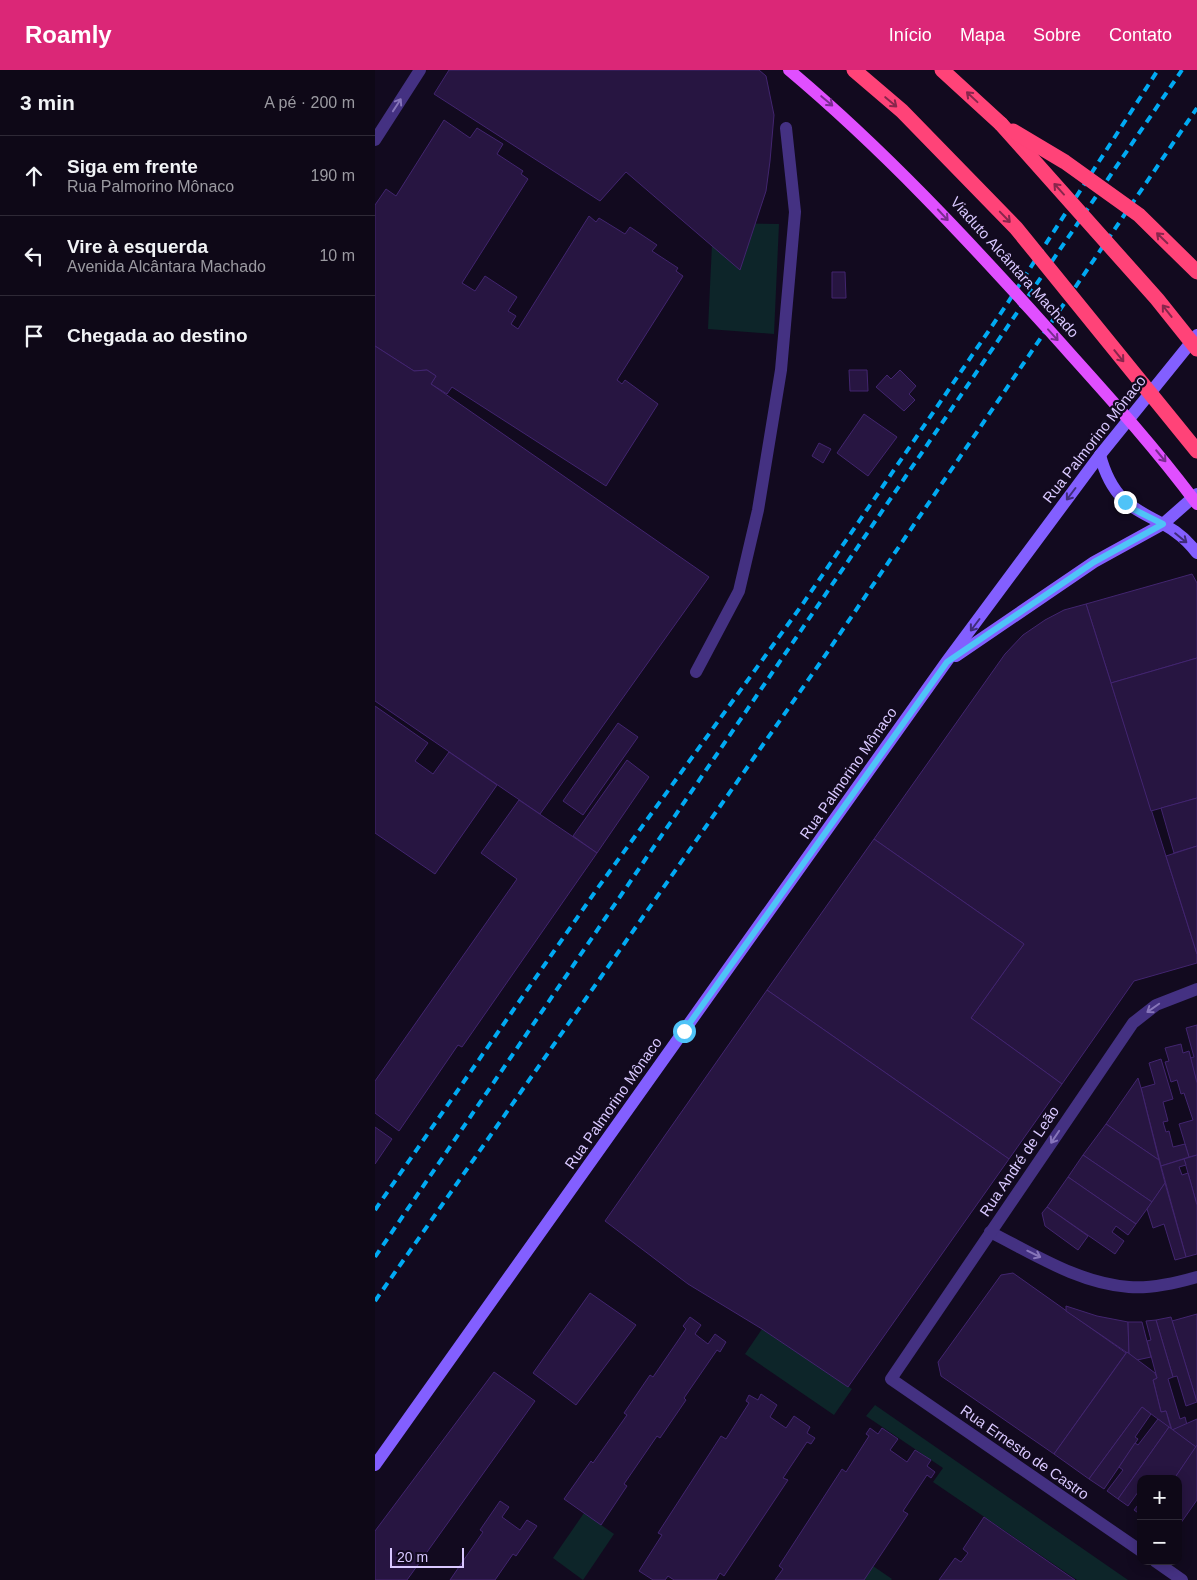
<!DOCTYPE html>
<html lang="pt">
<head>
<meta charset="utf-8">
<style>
	body { margin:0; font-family:Helvetica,sans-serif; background:#1c1624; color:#f1f3f6 }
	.controls { position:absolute; right:15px; bottom:15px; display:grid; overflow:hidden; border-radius:10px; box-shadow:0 2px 12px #0003 }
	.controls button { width:45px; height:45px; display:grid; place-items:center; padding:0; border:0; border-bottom:1px solid #2e2936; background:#0e0817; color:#f1f3f6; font:25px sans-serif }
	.scale { position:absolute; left:15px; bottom:12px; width:74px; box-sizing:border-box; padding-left:5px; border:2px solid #d9c8ff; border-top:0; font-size:14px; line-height:18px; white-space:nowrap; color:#d9c8ff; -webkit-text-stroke:4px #120a1f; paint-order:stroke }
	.stop { position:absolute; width:15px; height:15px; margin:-11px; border:4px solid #4fc3f7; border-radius:50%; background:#fff }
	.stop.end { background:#4fc3f7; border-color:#fff; box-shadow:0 1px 5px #0008 }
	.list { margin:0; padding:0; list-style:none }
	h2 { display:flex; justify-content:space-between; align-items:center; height:65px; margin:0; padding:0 20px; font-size:21px }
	h2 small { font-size:16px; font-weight:400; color:#9b9aa1 }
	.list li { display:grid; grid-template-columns:32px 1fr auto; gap:15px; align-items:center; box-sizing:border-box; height:80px; padding:0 20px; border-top:1px solid #2e2936 }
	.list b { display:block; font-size:19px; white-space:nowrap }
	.list p { margin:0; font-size:16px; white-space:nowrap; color:#9b9aa1 }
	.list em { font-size:16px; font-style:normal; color:#9b9aa1 }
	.icon { flex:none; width:28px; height:28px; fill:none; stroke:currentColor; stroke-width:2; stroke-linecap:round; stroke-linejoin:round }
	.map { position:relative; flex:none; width:822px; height:1510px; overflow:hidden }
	header { display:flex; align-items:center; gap:30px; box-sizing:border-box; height:70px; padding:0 25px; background:#db2777; color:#fff }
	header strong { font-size:24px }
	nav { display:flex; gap:28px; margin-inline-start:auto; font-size:18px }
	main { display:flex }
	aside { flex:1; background:#0e0817 }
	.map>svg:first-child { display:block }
	.green { fill:#0d2529 }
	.building { fill:#271541; stroke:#42256f }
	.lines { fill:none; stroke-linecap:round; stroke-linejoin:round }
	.street { stroke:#443182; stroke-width:12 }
	.secondary { stroke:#835fff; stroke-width:12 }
	.highway { stroke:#ff4378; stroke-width:15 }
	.rail { stroke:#00aaf3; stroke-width:4; stroke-dasharray:8 6; stroke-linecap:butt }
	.primary-bridge { stroke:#e04fff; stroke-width:12 }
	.highway-bridge { stroke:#ff4378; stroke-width:15 }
	.oneway { stroke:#88264c }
	.oneway2 { stroke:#792c8f }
	.oneway3 { stroke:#8775ba }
	.oneway4 { stroke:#3f2c79 }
	.route { stroke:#4fc3f7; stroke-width:6 }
	.labels { text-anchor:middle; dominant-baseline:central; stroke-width:4.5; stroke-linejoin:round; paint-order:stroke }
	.street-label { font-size:15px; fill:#d9c8ff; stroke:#120a1f }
</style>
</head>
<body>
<header>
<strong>Roamly</strong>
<nav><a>Início</a><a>Mapa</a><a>Sobre</a><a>Contato</a></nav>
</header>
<main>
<aside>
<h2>3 min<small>A pé · 200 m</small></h2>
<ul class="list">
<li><svg class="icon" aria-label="ahead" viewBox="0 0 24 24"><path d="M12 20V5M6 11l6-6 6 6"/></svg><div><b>Siga em frente</b><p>Rua Palmorino Mônaco</p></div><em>190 m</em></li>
<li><svg class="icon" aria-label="left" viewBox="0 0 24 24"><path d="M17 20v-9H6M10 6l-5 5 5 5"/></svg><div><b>Vire à esquerda</b><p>Avenida Alcântara Machado</p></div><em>10 m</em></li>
<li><svg class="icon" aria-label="arrive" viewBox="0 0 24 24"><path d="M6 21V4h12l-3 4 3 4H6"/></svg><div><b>Chegada ao destino</b></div></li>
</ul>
</aside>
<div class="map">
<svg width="822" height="1510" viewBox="0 0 822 1510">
	<rect width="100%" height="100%" fill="#120a1f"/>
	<g class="green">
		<path d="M 338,153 L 404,154 L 399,264 L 333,259 Z"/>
		<path d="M 387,1259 L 477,1319 L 459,1345 L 370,1284 Z"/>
		<path d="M 500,1335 L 753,1510 L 702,1510 L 558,1412 L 568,1398 L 491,1346 Z"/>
		<path d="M 209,1443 L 239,1464 L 208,1510 L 178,1488 Z"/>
		<path d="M 498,1496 L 517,1509 L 516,1510 L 489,1510 Z"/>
	</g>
	<g class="building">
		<path d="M 74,0 L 384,0 L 391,6 L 399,45 L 395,91 L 391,121 L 365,200 L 251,102 L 225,131 L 59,24 Z"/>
		<path d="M 69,50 L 95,68 L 102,58 L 128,74 L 122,84 L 148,101 L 146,104 L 153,109 L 87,213 L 100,221 L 110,206 L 142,227 L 133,241 L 141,246 L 136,254 L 143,259 L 214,146 L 221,152 L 224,148 L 250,164 L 255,157 L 282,175 L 277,181 L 303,198 L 301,201 L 308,206 L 242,310 L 247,314 L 250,310 L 283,334 L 231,416 L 77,317 L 72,324 L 56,314 L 61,306 L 52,300 L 39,301 L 0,276 L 0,135 L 11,119 L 21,126 Z"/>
		<path d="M 457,202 L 470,202 L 471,228 L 457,228 Z"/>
		<path d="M 0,276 L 39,301 L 52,300 L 61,306 L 56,314 L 334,507 L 165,744 L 0,631 Z"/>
		<path d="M 474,300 L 492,300 L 493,321 L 475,321 Z"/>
		<path d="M 525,300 L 541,316 L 534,324 L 540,330 L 529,341 L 501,317 L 512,305 L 516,309 Z"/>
		<path d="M 489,344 L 522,367 L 493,406 L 462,383 Z"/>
		<path d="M 444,373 L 456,379 L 448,393 L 437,386 Z"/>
		<path d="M 817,504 L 822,513 L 822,588 L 736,613 L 711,534 Z"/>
		<path d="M 711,534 L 822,884 L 822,893 L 759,911 L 687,1014 L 596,948 L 649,874 L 499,769 L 630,584 L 648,565 L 670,550 L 689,540 Z"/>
		<path d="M 822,588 L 822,728 L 776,741 L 736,613 Z"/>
		<path d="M 0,636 L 53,673 L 40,691 L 58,704 L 74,682 L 122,715 L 60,804 L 0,763 Z"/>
		<path d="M 243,653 L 263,667 L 208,745 L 188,731 Z"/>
		<path d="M 252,690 L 274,707 L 222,783 L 198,766 Z"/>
		<path d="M 822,728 L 822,776 L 799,783 L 786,738 Z"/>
		<path d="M 144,730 L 222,783 L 87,977 L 83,975 L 24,1061 L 0,1043 L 0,1011 L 142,809 L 106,783 Z"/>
		<path d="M 499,769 L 649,874 L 596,948 L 687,1014 L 634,1089 L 392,920 Z"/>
		<path d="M 822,776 L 822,884 L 791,786 Z"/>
		<path d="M 392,920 L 634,1089 L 473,1317 L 387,1259 L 313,1214 L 230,1151 Z"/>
		<path d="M 822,955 L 822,1013 L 815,988 L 819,987 L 811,958 Z"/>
		<path d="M 806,974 L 808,983 L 814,981 L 822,1013 L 822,1085 L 814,1087 L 804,1054 L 818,1050 L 809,1023 L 806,1024 L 802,1010 L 796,1012 L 790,992 L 794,991 L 790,978 Z"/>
		<path d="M 786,989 L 798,1029 L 788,1032 L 793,1051 L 788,1052 L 791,1062 L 794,1061 L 798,1077 L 810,1074 L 814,1087 L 786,1096 L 766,1018 L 780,1014 L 774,993 Z"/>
		<path d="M 763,1008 L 766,1018 L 784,1090 L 731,1054 Z"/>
		<path d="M 731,1054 L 784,1090 L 790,1113 L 777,1132 L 708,1085 Z"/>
		<path d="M 0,1057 L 17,1069 L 0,1094 Z"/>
		<path d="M 708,1085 L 777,1132 L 761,1154 L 693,1107 Z"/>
		<path d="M 822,1085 L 822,1135 L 809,1089 Z"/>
		<path d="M 809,1089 L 811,1095 L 804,1097 L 807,1105 L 813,1103 L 822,1135 L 822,1184 L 811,1187 L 786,1096 Z"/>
		<path d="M 693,1107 L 761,1154 L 753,1165 L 741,1156 L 737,1162 L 749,1171 L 740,1184 L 672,1137 Z"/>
		<path d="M 790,1113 L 811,1187 L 800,1190 L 789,1154 L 778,1158 L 772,1139 Z"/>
		<path d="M 672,1137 L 713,1166 L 703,1180 L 670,1156 L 667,1143 Z"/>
		<path d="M 638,1203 L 751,1283 L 679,1384 L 566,1306 L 563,1292 L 626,1205 Z"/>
		<path d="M 215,1223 L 261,1255 L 201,1335 L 158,1303 Z"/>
		<path d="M 691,1236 L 722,1246 L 753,1252 L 754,1284 L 691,1241 Z"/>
		<path d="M 822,1244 L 822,1332 L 797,1251 Z"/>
		<path d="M 315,1247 L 326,1255 L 320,1264 L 333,1274 L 340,1264 L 351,1272 L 345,1282 L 342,1280 L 309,1328 L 311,1330 L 285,1368 L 282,1366 L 249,1414 L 252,1416 L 226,1455 L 189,1429 L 216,1391 L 218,1393 L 252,1345 L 249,1343 L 275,1305 L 278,1307 L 311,1259 L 308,1256 Z"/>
		<path d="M 796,1247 L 822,1332 L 811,1336 L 802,1306 L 798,1307 L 781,1250 Z"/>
		<path d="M 781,1250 L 798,1307 L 793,1309 L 805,1349 L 810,1347 L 812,1355 L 797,1360 L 791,1341 L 786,1342 L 778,1310 L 782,1308 L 772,1271 L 776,1270 L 771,1251 Z"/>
		<path d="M 753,1252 L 767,1252 L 776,1287 L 762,1290 L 754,1284 Z"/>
		<path d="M 752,1282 L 780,1303 L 782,1308 L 778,1310 L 786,1342 L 791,1341 L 796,1359 L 767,1337 L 714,1409 L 679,1384 Z"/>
		<path d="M 119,1302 L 160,1331 L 32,1510 L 0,1510 L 0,1461 Z"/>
		<path d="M 386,1324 L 402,1335 L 395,1347 L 411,1358 L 419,1346 L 435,1357 L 432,1363 L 440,1368 L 436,1374 L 432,1372 L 408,1408 L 413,1410 L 349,1506 L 345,1503 L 341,1510 L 299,1510 L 293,1506 L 290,1510 L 278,1510 L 264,1501 L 287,1465 L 283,1463 L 346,1366 L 351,1369 L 374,1333 L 371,1331 L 374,1325 L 383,1330 Z"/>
		<path d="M 767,1337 L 776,1344 L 760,1367 L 763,1369 L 729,1419 L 714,1409 Z"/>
		<path d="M 783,1349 L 794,1357 L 743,1429 L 732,1421 L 748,1400 L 744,1397 L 760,1373 L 763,1375 Z"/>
		<path d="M 822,1349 L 822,1375 L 821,1377 L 797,1360 Z"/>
		<path d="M 794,1357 L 821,1377 L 799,1409 L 766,1409 L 766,1418 L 753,1436 L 743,1429 Z"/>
		<path d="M 495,1358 L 503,1364 L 507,1358 L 523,1369 L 515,1380 L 532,1392 L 540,1380 L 556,1390 L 552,1396 L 560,1402 L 556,1408 L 552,1405 L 528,1441 L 533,1444 L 489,1510 L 400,1510 L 408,1499 L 404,1496 L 467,1399 L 471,1402 L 494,1366 L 491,1364 Z"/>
		<path d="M 822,1375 L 822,1430 L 803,1457 L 803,1409 L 799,1409 Z"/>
		<path d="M 125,1431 L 134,1437 L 127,1447 L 145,1460 L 152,1450 L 162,1456 L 141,1486 L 138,1484 L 120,1510 L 75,1510 L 108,1462 L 105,1460 Z"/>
		<path d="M 766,1431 L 766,1445 L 759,1440 Z"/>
		<path d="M 609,1447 L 629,1461 L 700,1510 L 564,1510 L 580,1488 L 586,1492 L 593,1483 L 588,1479 Z"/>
	</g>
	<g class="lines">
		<g class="street">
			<path d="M 0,70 L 45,0"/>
			<path d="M 321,602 L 364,521 L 383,440 L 406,300 L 420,142 L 411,58"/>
			<path d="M 615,1162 C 659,1184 703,1213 754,1217 C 776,1219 801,1213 822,1207"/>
			<path d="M 766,1481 L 516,1309 L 758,953 L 781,935 L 822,919"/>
			<path d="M 780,1491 L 807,1510"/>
		</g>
		<g class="secondary">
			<path d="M 725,385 C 744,456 788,437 822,483"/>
			<path d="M 581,586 L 719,492 L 788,454 L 822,424"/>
			<path d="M 0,1395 L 572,591 L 725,385 L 822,265"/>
		</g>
		<path class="highway" d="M 567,0 L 626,54"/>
		<g class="rail">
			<path d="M 0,1140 L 222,819 L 427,535 L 632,234 L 783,0"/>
			<path d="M 0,1187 L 807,0"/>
			<path d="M 0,1231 L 445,593 L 822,38"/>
		</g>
		<path class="primary-bridge" d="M 414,0 C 508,79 591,168 673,259 C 724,316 776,372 822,434"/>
		<g class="highway-bridge">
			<path d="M 479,0 L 527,41 L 641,158 L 822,381"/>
			<path d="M 626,54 L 782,229 L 822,279"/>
			<path d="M 638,61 L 690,92 L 764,145 L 822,202"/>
		</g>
	</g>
	<defs><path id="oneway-shaft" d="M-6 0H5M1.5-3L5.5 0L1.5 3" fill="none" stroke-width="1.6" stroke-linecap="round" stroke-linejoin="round" transform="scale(1.25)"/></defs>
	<g class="oneway">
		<use href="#oneway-shaft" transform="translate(597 27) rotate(-137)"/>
		<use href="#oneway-shaft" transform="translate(516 32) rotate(40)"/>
		<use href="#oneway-shaft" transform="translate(684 119) rotate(-132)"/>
		<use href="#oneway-shaft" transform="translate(630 147) rotate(46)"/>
		<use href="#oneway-shaft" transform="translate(787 168) rotate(-136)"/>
		<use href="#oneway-shaft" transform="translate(792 241) rotate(-128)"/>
		<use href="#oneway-shaft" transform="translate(744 286) rotate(51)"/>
	</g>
	<g class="oneway2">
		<use href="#oneway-shaft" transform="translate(452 31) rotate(40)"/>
		<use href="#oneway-shaft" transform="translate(568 145) rotate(47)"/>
		<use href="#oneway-shaft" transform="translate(678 265) rotate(48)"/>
		<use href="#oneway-shaft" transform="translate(786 386) rotate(50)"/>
	</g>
	<g class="oneway3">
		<use href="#oneway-shaft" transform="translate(22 35) rotate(-57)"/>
		<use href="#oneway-shaft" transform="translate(778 938) rotate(145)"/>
		<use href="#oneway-shaft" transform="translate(680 1067) rotate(124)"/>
		<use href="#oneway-shaft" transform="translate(659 1184) rotate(26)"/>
	</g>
	<g class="oneway4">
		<use href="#oneway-shaft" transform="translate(696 424) rotate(127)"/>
		<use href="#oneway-shaft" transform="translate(806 468) rotate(39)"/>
		<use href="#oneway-shaft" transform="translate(600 555) rotate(127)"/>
	</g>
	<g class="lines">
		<path class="route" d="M 309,961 L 572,592 L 719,492 L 788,454 L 758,439 L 750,432"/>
	</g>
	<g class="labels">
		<g class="street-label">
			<text transform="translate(640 197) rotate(48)">Viaduto Alcântara Machado</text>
			<text transform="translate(719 369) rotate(-52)">Rua Palmorino Mônaco</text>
			<text transform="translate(473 703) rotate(-55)">Rua Palmorino Mônaco</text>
			<text transform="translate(238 1033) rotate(-55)">Rua Palmorino Mônaco</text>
			<text transform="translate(644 1091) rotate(-56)">Rua André de Leão</text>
			<text transform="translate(650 1382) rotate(35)">Rua Ernesto de Castro</text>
		</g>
	</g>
</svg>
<div class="controls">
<button>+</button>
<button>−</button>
</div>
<div class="scale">20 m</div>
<div class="stop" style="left:309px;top:961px"></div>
<div class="stop end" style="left:750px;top:432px"></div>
</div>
</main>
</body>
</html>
